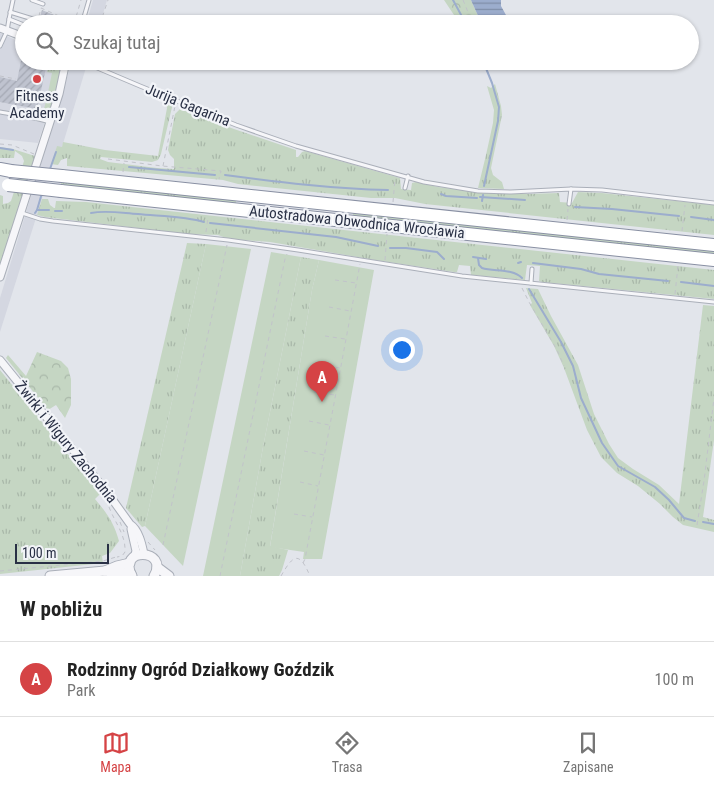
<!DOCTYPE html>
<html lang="pl">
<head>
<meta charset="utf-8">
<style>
	body { margin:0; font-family:"Roboto Condensed",sans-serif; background:#f6f6f6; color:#222 }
	.scale { position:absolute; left:15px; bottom:12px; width:94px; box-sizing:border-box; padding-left:5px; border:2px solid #293045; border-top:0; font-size:14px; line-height:18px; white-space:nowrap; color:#293045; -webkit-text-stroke:4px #f2f4f8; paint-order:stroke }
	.you { position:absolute; left:401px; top:349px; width:18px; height:18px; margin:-12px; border:4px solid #fff; border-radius:50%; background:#1a73e8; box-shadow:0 0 0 8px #1a73e833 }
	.badge { display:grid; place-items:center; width:32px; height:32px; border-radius:50%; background:#d54345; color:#fff; font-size:16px; font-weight:700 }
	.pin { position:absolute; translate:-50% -41px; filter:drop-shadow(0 1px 2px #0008) }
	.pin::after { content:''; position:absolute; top:26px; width:18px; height:15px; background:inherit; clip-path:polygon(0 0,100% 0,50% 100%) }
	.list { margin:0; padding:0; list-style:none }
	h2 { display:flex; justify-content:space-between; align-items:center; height:65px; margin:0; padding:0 20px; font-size:21px }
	h2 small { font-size:16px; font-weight:400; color:#767676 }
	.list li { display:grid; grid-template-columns:32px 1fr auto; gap:15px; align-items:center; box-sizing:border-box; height:75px; padding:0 20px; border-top:1px solid #e0e0e0 }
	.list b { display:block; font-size:19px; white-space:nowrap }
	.list p { margin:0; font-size:16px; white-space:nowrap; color:#767676 }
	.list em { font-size:16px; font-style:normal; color:#767676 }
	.icon { flex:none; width:28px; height:28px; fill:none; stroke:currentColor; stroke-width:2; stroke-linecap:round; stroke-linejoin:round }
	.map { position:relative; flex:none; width:714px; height:576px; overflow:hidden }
	.search { position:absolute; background:#fff; box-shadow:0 1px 4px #0004; left:15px; right:15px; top:15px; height:55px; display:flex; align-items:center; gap:12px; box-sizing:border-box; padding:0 18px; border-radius:28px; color:#767676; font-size:19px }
	.sheet { height:140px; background:#fff }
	nav { display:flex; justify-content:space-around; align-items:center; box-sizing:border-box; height:70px; border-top:1px solid #e0e0e0; background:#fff; font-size:14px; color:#767676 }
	nav a { display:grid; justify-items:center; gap:2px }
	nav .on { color:#d54345 }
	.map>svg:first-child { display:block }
	.built { fill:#d4d7e1 }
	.grass { fill:url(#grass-tufts) }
	.forest { fill:url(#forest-crowns) }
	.garden { fill:#c5d6c3 }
	.water { fill:url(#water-rules) }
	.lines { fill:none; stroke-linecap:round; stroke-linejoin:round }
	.stream { stroke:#9cadcd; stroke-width:2 }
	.building { fill:url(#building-hatch) }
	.service-casing { stroke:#aaafb9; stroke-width:5 }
	.minor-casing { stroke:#aaafb9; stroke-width:9 }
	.tertiary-casing { stroke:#aaafb9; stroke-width:11 }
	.motorway-casing { stroke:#8990a3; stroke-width:14 }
	.path { stroke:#c1c3ca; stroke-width:1; stroke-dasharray:4 4; stroke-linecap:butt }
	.service { stroke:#f6f6f9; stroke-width:3 }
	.minor { stroke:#f6f6f9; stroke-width:7 }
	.tertiary { stroke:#f6f6f9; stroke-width:9 }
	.motorway { stroke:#fff; stroke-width:12 }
	.motorway-bridge-casing { stroke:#8990a3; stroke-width:14; stroke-linecap:butt }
	.motorway-bridge { stroke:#fff; stroke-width:12 }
	.poi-dot { fill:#d54345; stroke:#f2f4f8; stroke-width:2 }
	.labels { text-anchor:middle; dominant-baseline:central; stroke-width:4.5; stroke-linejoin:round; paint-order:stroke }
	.poi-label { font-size:15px; fill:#293045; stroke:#f2f4f8 }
	.street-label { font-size:15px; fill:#293045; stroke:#f2f4f8 }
</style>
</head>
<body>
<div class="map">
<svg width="714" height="576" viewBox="0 0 714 576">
	<defs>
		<pattern id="grass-tufts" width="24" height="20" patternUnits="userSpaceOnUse" patternTransform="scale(1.25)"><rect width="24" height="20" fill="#c5d6c3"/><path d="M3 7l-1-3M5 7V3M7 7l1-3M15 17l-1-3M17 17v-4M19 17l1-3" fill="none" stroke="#a9b8a9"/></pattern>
		<pattern id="forest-crowns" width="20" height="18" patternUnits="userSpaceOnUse" patternTransform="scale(1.25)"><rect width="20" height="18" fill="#c5d6c3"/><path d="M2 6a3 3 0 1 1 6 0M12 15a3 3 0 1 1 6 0" fill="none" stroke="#a9b8a9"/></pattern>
		<pattern id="water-rules" width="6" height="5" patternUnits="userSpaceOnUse" patternTransform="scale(1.25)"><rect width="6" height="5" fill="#9cadcd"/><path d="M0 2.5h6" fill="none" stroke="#7f8da8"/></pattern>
		<pattern id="building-hatch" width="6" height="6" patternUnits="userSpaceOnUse" patternTransform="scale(1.25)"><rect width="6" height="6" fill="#bfc3cf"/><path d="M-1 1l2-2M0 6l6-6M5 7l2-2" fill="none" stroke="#a4a8b3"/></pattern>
	</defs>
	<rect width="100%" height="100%" fill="#e2e5eb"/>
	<g class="built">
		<path d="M 93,0 L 107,0 L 100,24 L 86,24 Z"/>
		<path d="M 0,33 L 24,44 L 24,61 L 56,61 L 60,75 L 38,143 L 0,139 Z"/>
		<path d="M 72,61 L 88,61 L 62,147 L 57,147 L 51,164 L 42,199 L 0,332 L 0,298 Z"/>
	</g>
	<g class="grass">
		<path d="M 47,61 L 60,61 C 64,73 53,99 50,111 C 48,114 47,118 43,117 L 42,115 L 46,102 L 45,98 L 47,97 L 52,73 L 47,72 L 49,62 Z"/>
		<path d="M 495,84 L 501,106 L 502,115 L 491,168 L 493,175 L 502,182 L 504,189 L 478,188 L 486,155 L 493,123 L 494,110 L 487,86 L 491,88 Z"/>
		<path d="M 165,101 L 173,103 L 161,154 L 158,160 L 152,162 L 101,157 L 100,159 L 108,162 L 157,168 L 174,169 L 174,159 L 170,155 L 168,150 L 175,114 L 180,109 L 234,129 L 296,150 L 296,157 L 298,157 L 302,152 L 305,151 L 400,178 L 401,189 L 411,190 L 412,183 L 416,182 L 438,187 L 485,193 L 527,194 L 559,193 L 560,202 L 572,203 L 578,192 L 602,193 L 714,205 L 714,235 L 425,204 L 395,198 L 371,198 L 238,184 L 223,180 L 67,166 L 67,158 L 61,160 L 58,165 L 51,164 L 57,146 L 62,147 L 63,142 L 105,150 L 158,156 L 167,108 Z"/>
		<path d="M 0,147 L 13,149 L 35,156 L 0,266 L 0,195 L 3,196 L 3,204 L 8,203 L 11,201 L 24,161 L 22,156 L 15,151 L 14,158 L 0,158 Z"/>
		<path d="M 61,181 L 236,200 L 236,204 L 61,186 Z"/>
		<path d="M 42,199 L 48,199 L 50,205 L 54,208 L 55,208 L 56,201 L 86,202 L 714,270 L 714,299 L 542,282 L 539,281 L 540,266 L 527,265 L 525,280 L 471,275 L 470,266 L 459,265 L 457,272 L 454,272 L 375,260 L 270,242 L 229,239 L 218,235 L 188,234 L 45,217 L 37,215 Z"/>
		<path d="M 353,212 L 714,251 L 714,256 L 353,217 Z"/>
		<path d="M 187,243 L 206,244 L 145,526 L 142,527 L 126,508 Z"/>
		<path d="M 301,257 L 319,260 L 312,290 L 270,546 L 288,550 L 282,570 L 279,576 L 240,576 L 263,447 Z"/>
		<path d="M 526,288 L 538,289 L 551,316 L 578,365 L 594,414 L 609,444 L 618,458 L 633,469 L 659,485 L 679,504 L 703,305 L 714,306 L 714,440 L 703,517 L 714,520 L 714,532 L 683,525 L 673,517 L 660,504 L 638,486 L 617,473 L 601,457 L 587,430 L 564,368 L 554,346 L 530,305 L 532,303 Z"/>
		<path d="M 0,370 L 100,494 L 95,499 C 107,513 114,523 119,541 L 110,553 L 102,556 L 103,563 L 0,574 Z"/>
	</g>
	<g class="forest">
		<path d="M 444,0 L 471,0 C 474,8 479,15 480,24 L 460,24 Z"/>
		<path d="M 37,352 L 61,361 L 68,368 L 71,379 L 71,405 L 65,418 L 56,405 L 48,410 L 6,358 L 8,355 L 26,376 Z"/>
	</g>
	<g class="garden">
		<path d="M 206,244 L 251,249 L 183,566 L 145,526 Z"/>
		<path d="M 271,252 L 301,257 L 263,447 L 240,576 L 203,576 Z"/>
		<path d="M 319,260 L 374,270 L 322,559 L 303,559 L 304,552 L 270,547 L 312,290 Z"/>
	</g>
	<path class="water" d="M 471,0 L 501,0 L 501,6 L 511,24 L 480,24 C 479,15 474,8 471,0 Z"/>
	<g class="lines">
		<g class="stream">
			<path d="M 453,0 L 466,24"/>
			<path d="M 483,61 L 492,83 L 499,107 L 498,121 L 484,186"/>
			<path d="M 0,148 L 13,150"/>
			<path d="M 129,167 L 215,175"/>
			<path d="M 50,169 L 56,152"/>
			<path d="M 225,175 C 279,182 333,189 388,190"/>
			<path d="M 441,194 L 446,196 L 477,198"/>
			<path d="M 480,197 L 525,200"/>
			<path d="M 482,201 L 483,195"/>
			<path d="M 575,207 L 612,209 L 679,216"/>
			<path d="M 37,210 L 42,193"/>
			<path d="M 55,211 L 62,211"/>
			<path d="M 35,213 L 37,210 L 49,210"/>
			<path d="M 91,213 C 106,210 122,213 138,214 C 157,216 186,216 204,222"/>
			<path d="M 691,217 L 714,220"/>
			<path d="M 210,223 L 336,237 L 378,246"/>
			<path d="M 390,248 L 406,248 L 437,252 L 444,259"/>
			<path d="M 473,257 L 486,259"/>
			<path d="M 478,258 L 479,265 L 482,268 C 494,272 512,268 522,278"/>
			<path d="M 518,263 L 521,262"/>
			<path d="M 533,263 L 581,269 L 599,274 L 668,281"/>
			<path d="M 681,282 L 714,286"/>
			<path d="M 529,289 L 561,342 L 573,366 L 581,398 L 602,443 L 618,466 L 655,487 L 669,500 L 684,518 L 695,521"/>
			<path d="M 703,522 L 714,524"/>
		</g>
	</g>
	<g class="building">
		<path d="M 42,10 L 66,20 L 65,24 L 38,23 Z"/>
		<path d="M 21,61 L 42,61 L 47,63 L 37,109 L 0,102 L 0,77 L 17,81 Z"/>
	</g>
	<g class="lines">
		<g class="service-casing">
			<g id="service">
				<path d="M 32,0 L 43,4"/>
				<path d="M 10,12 L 36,20"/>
				<path d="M 9,19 L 13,0"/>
				<path d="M 82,24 L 89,0"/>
				<path d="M 0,46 L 7,31 L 9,19 L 24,25"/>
				<path d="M 81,61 L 140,86 L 236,125 L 296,146 L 424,182 L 478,191 L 511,192 L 571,189 L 602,190 L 714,203"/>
				<path d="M 0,112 C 16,115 35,117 50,122"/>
				<path d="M 405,188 L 408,176"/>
				<path d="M 569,204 L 571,189"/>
				<path d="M 22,213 L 40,219 L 53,221 L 228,240 L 298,250 L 462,276 L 714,302"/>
				<path d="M 531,283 L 532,269"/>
			</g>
		</g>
		<g class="minor-casing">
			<g id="minor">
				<path d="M 0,28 L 24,37"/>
				<path d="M 0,277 L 59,94 L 66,61"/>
				<path d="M 0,360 L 107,492 L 130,524 C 139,530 142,544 144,554"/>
				<path d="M 131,529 L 136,551 L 134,557"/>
			</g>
		</g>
		<g class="tertiary-casing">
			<g id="tertiary">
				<path d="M 157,567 L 169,576"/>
				<path d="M 105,571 L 117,566 L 130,563"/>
				<path d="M 50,576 L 105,571 L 117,573 L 131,574"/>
				<path d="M 132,576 C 116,547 170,548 154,576"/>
			</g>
		</g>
		<g class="motorway-casing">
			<g id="motorway">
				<path d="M 0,169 L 11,171"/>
				<path d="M 62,176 L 714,245"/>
				<path d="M 61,191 L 714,260"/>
			</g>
		</g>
		<g class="path">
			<path d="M 463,0 L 473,24"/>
			<path d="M 39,16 L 41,8 L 68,20 L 67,24"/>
			<path d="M 74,24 L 81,0"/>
			<path d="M 100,24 L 108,0"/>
			<path d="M 0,76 L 16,79"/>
			<path d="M 0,144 L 12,145 L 34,154"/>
			<path d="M 108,159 L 162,166 L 221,171 L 219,179"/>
			<path d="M 163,166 L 175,106"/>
			<path d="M 123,172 L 124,163"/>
			<path d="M 393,202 L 395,179"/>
			<path d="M 567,220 L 568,209"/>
			<path d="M 682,231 L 685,205"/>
			<path d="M 206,232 L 208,218"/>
			<path d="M 385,260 L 387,234"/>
			<path d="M 335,280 L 356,283"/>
			<path d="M 522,288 L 529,302 L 557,350 L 564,366"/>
			<path d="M 675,294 L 678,266"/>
			<path d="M 329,307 L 350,311"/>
			<path d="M 325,336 L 345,339"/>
			<path d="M 320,364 L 340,368"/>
			<path d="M 314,392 L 335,395"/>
			<path d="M 309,421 L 329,425"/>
			<path d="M 304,451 L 324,455"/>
			<path d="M 300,482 L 318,486"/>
			<path d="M 109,507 C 115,523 126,535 125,552 L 122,556 L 117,557"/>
			<path d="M 294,514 L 312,517"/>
			<path d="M 120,522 L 124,532"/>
			<path d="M 697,525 L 704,481 L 714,398"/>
			<path d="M 148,542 L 155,550"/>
			<path d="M 163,545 L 227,245"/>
			<path d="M 303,563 L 305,559 L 360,264"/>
			<path d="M 0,571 L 103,561 L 116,557"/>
			<path d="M 220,576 L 285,259 L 287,254"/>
			<path d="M 281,576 C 293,555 299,550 310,576"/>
		</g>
		<use href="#service" class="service"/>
		<use href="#minor" class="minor"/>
		<use href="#tertiary" class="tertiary"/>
		<use href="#motorway" class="motorway"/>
		<g class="motorway-bridge-casing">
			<g id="motorway-bridge">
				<path d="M 11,171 L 62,176"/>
				<path d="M 8,185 L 61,191"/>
			</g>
		</g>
		<use href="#motorway-bridge" class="motorway-bridge"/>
	</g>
	<circle class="poi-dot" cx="37" cy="79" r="5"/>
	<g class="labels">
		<g class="poi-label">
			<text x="37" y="96">Fitness<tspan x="37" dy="17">Academy</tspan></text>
		</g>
		<g class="street-label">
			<text transform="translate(188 105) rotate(22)">Jurija Gagarina</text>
			<text transform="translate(357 222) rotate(6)">Autostradowa Obwodnica Wrocławia</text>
			<text transform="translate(66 442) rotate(51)">Żwirki i Wigury Zachodnia</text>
		</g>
	</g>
</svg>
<div class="scale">100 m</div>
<div class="you"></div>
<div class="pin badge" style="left:322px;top:402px">A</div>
<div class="search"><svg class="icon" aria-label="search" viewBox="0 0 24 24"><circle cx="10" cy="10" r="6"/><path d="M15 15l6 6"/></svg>Szukaj tutaj</div>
</div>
<section class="sheet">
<h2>W pobliżu<small></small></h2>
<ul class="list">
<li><span class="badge">A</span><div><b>Rodzinny Ogród Działkowy Goździk</b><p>Park</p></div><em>100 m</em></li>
</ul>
</section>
<nav>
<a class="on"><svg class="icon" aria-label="map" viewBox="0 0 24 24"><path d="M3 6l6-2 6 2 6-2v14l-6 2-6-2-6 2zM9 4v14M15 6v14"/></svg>Mapa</a>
<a><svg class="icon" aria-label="directions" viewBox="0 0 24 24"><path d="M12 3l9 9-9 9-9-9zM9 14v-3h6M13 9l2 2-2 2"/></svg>Trasa</a>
<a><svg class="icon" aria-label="saved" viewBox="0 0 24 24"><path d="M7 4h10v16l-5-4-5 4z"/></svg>Zapisane</a>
</nav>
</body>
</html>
